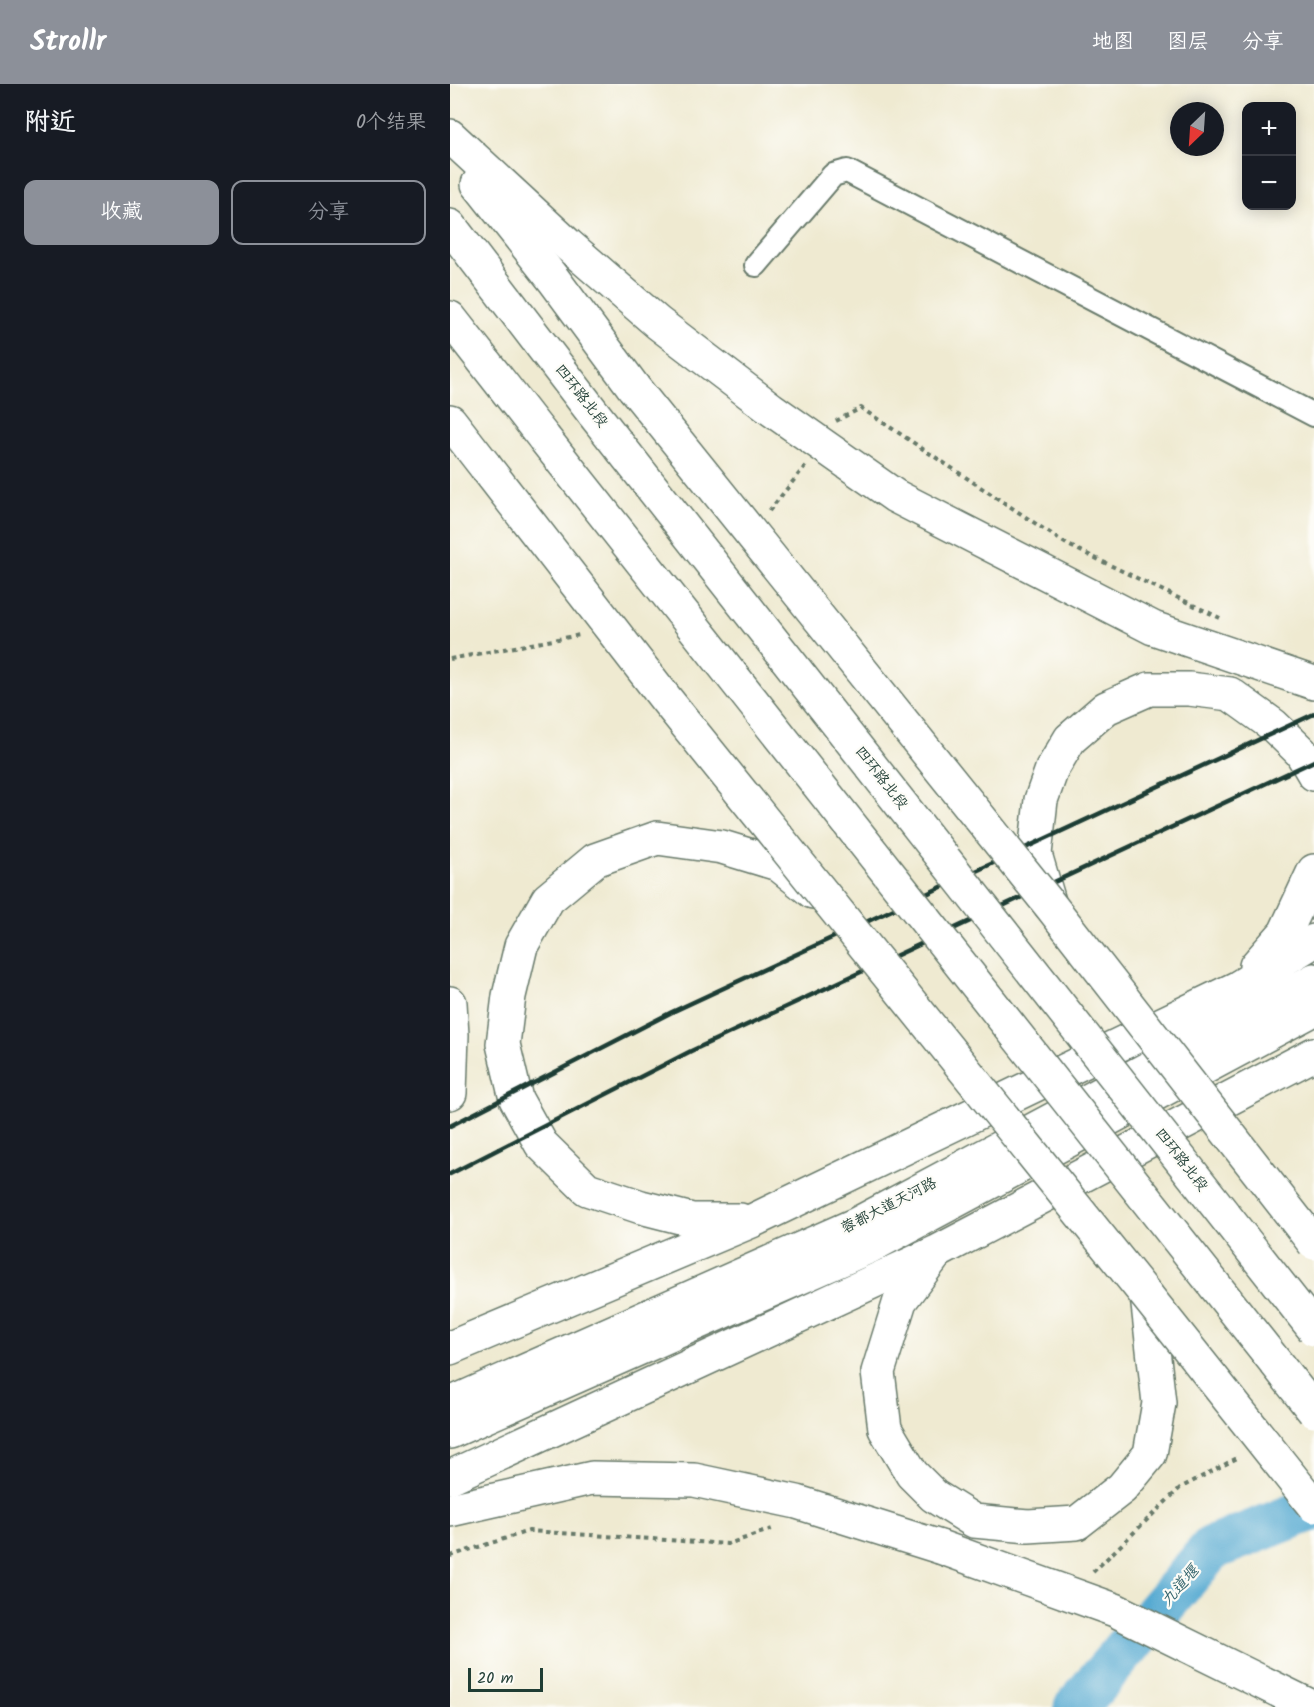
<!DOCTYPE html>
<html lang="zh">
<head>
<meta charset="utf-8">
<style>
	body { margin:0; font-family:Kalam,"LXGW WenKai TC",sans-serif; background:#242831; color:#f1f3f6 }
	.controls { position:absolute; right:18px; top:18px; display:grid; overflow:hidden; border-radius:12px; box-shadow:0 3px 15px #0003 }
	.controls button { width:54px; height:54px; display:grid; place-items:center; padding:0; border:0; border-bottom:2px solid #363941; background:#171b24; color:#f1f3f6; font:30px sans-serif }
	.compass { position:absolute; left:720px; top:18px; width:54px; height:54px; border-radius:50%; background:#171b24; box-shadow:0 3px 15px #0003; rotate:205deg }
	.scale { position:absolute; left:18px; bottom:15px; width:75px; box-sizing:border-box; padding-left:6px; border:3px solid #1f3d34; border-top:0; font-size:16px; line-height:21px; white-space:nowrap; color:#1f3d34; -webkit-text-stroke:4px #fdfcf7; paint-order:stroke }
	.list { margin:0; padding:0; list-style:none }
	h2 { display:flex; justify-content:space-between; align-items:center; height:78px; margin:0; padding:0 24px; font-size:26px }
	h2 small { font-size:20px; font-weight:400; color:#9ea1a6 }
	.actions { display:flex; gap:12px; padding:18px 24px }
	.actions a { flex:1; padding:14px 0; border:2px solid #8c9099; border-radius:12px; text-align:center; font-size:21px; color:#8c9099 }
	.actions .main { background:#8c9099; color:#fff }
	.map { position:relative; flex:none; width:864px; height:1623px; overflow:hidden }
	header { display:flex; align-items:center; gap:36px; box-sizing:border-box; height:84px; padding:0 30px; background:#8c9099; color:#fff }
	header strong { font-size:28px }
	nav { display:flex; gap:33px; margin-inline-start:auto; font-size:21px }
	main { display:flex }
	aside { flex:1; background:#171b24 }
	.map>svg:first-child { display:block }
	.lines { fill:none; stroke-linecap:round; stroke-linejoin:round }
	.river { stroke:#56aad2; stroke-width:45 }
	.minor-casing { stroke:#687a6b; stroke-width:26 }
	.primary-casing { stroke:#687a6b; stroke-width:36 }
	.motorway-casing { stroke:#687a6b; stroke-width:36 }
	.path { stroke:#687a6b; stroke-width:4; stroke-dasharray:4.5 4.5; stroke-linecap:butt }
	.minor { stroke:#fff; stroke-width:22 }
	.primary { stroke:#fff; stroke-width:33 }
	.motorway { stroke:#fff; stroke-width:33 }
	.rail { stroke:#1f3d34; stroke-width:4.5 }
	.motorway-bridge-casing { stroke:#687a6b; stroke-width:36; stroke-linecap:butt }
	.motorway-bridge { stroke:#fff; stroke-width:33 }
	.labels { text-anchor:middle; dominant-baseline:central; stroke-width:4.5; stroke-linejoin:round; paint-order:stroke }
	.street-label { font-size:15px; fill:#1f3d34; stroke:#fdfcf7 }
	.water-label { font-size:16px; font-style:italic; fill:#32636b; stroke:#fdfcf7 }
</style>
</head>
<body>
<header>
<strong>Strollr</strong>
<nav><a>地图</a><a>图层</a><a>分享</a></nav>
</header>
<main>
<aside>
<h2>附近<small>0个结果</small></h2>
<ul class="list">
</ul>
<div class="actions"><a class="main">收藏</a><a>分享</a></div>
</aside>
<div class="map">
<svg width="864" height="1623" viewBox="0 0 864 1623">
	<rect width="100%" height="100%" fill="#fdfcf7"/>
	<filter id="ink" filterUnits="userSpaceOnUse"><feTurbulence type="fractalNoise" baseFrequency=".0167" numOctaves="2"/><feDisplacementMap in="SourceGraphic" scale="12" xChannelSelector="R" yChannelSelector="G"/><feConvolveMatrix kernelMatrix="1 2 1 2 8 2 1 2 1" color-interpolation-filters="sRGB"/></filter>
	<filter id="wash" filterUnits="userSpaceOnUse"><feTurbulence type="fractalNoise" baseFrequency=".008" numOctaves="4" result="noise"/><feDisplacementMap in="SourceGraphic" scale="24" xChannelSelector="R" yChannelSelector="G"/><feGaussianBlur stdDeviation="1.35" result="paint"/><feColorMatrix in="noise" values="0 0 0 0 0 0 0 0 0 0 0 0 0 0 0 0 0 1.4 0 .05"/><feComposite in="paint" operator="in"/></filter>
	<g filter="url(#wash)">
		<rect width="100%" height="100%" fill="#efead1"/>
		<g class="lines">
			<path class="river" d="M 626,1623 L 762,1464 L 864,1424"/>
		</g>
	</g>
	<g filter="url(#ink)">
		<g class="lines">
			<g class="minor-casing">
				<path id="minor" d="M 306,181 L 383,91 L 397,87 L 864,331"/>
			</g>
			<g class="primary-casing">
				<g id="primary">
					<path d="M 0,1320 L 407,1140 L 864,896"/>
					<path d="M 0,1348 L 419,1163 L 864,925"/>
				</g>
			</g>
			<g class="motorway-casing">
				<g id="motorway">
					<path d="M 0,52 L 118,161 L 208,239 L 321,325 L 445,412 L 703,544 L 864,599"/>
					<path d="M 28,100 L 104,196 L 184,304"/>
					<path d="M 0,142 L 144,330"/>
					<path d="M 0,234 L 94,354"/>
					<path d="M 0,337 L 35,382"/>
					<path d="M 600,821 L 585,770 L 591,716 L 602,685 L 620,655 L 656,624 L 699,605 L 739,605 L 780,610 L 823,641 L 851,668 L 864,690"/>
					<path d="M 806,882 L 835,849 L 864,787"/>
					<path d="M 0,919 L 2,951 L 0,1009"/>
					<path d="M 290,1136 L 242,1136 L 191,1123 L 137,1105 L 91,1060 L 66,1015 L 53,960 L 59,912 L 71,862 L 98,815 L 145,776 L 207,754 L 272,763 L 328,780 L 363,808"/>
					<path d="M 484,1172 L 450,1217 L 428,1288 L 435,1345 L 462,1390 L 484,1412 L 524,1437 L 578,1442 L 627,1439 L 672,1404 L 700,1370 L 709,1319 L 697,1212"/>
					<path d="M 0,1264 L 304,1136 L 787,904 L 864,857"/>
					<path d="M 0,1393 L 487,1168 L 864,970"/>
					<path d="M 0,1426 L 142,1394 L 244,1396 L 347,1418 L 490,1463"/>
				</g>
			</g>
			<g class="path">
				<path d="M 386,337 L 411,324 L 618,461 L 770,534"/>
				<path d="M 319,427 L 356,381"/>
				<path d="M 0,575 L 130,551"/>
				<path d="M 0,1472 L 79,1447 L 278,1460 L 325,1444"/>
				<path d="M 643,1488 L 730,1404 L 789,1373"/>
			</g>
			<use href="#minor" class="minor"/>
			<use href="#primary" class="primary"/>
			<use href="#motorway" class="motorway"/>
			<g class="rail">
				<path d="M 0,1042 L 222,928 L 864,630"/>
				<path d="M 0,1090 L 241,967 L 864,677"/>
			</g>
			<g class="motorway-bridge-casing">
				<g id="motorway-bridge">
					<path d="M 184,304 L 600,821 L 864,1159"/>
					<path d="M 144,330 L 864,1245"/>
					<path d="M 94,354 L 864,1327"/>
					<path d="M 35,382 L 215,614 L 697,1212 L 864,1422"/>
					<path d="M 490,1463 L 665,1526 L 862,1623"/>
				</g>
			</g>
			<use href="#motorway-bridge" class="motorway-bridge"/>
		</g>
	</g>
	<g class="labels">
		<g class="street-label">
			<text transform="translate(131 312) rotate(52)">四环路北段</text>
			<text transform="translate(431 694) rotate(52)">四环路北段</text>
			<text transform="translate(731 1076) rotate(52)">四环路北段</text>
			<text transform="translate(439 1122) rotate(-27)">蓉都大道天河路</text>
		</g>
		<g class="water-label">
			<text transform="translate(730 1502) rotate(-49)">九道堰</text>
		</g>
	</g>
</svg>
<div class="controls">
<button>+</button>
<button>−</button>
</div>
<svg class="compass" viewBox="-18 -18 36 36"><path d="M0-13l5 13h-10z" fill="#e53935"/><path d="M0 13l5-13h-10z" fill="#9ea1a6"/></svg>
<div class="scale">20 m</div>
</div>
</main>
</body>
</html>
